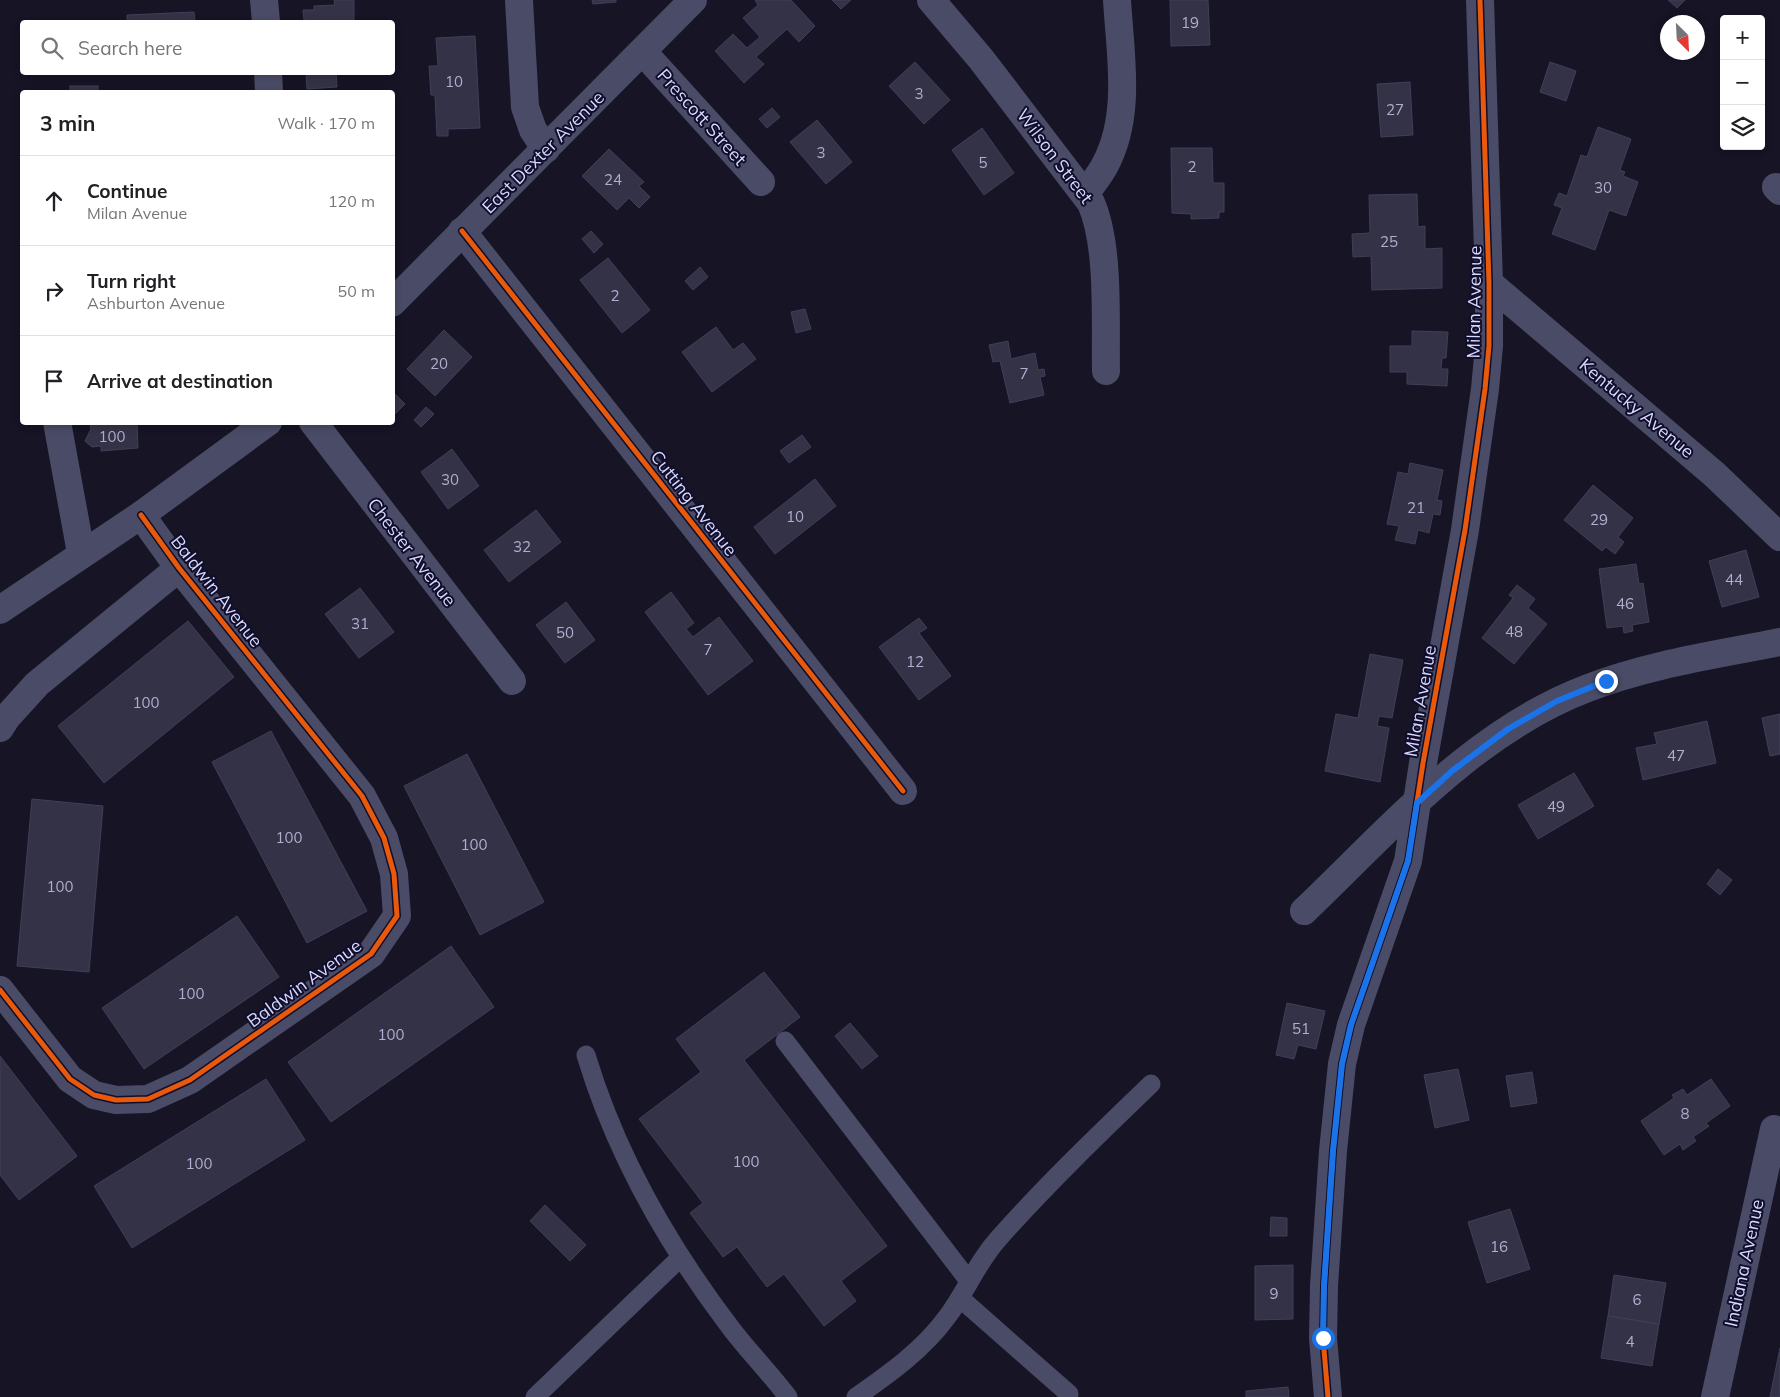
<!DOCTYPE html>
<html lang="en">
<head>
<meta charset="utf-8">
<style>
	body { margin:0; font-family:Mulish,sans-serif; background:#f6f6f6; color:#202124 }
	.controls { position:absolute; right:15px; top:15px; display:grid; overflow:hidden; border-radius:5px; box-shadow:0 2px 8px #0003 }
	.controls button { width:45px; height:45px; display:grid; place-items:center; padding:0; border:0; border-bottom:1px solid #e0e0e0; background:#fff; color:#202124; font:25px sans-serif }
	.compass { position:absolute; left:1660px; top:15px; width:45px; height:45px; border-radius:50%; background:#fff; box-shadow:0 2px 8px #0003; rotate:156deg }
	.stop { position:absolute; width:15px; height:15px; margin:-11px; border:4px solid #1a73e8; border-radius:50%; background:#fff }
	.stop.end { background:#1a73e8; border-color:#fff; box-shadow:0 1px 5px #0008 }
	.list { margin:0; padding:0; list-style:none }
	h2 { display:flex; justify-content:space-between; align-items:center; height:65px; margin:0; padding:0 20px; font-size:21px }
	h2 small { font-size:16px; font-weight:400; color:#757577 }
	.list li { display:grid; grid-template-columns:32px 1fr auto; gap:15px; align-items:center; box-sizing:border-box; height:90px; padding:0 20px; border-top:1px solid #e0e0e0 }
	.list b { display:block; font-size:19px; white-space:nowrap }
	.list p { margin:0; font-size:16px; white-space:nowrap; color:#757577 }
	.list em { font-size:16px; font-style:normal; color:#757577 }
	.icon { flex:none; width:28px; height:28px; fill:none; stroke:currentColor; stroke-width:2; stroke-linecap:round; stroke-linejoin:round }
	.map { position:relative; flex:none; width:1780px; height:1397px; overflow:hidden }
	.search { position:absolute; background:#fff; box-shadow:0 2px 8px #0003; left:20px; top:20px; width:375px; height:55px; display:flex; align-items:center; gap:12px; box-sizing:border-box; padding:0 18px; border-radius:5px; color:#757577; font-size:19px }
	.panel { position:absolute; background:#fff; box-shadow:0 2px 8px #0003; left:20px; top:90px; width:375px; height:335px; border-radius:5px }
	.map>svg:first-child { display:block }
	.building { fill:#343246; stroke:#413f58 }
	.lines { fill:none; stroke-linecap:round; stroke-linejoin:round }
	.lane { stroke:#4a4b66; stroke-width:19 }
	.street { stroke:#4a4b66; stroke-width:28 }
	.cycleway-casing { stroke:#100e2b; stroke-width:8 }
	.cycleway { stroke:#e8590c; stroke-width:5 }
	.route { stroke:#1a73e8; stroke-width:6 }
	.labels { text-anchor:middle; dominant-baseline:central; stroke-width:4; stroke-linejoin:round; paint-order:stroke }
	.number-label { font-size:15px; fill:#afafd1 }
	.street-label { font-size:18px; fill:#d8d9ff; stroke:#100e2b }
</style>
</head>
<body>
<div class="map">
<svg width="1780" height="1397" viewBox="0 0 1780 1397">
	<rect width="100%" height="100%" fill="#161425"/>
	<g class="building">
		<path d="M 334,0 L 354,0 L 354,22 L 304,20 L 303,10 L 314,10 L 314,6 L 335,5 Z"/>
		<path d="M 592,0 L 616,0 L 616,2 L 593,4 Z"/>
		<path d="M 755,0 L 791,0 L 815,26 L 799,42 L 787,29 L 756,57 L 764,64 L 744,83 L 715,51 L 733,34 L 747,48 L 760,37 L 743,18 L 758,5 Z"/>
		<path d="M 832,0 L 851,0 L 841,9 Z"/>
		<path d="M 1170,0 L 1208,0 L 1210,45 L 1171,46 Z"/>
		<path d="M 1668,0 L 1685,0 L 1677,8 Z"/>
		<path d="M 194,12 L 195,22 L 127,22 L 127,15 Z"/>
		<path d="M 475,36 L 480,128 L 448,129 L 448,136 L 437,136 L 435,95 L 431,95 L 429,66 L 438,66 L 436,38 Z"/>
		<path d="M 915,62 L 950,100 L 924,124 L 889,86 Z"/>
		<path d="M 1550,62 L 1576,71 L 1566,101 L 1540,92 Z"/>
		<path d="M 306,72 L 336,72 L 337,87 L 307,89 Z"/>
		<path d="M 1410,82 L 1413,135 L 1381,137 L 1377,84 Z"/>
		<rect x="70" y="86" width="28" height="6"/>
		<path d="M 772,108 L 780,117 L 767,128 L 759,119 Z"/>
		<path d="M 817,120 L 852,162 L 826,184 L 790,142 Z"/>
		<path d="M 1598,127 L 1631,139 L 1620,170 L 1625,172 L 1623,176 L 1638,182 L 1626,216 L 1609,210 L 1595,250 L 1552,234 L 1562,208 L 1554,205 L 1559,193 L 1567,196 L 1581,155 L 1587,157 Z"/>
		<path d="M 982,128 L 1014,173 L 984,195 L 952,150 Z"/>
		<path d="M 1171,148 L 1212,148 L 1213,183 L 1224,183 L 1224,212 L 1219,212 L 1219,218 L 1191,219 L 1191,214 L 1172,213 Z"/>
		<path d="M 609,149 L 644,182 L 639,186 L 650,197 L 639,208 L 629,198 L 617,210 L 582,176 Z"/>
		<path d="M 1417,194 L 1418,227 L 1425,226 L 1425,249 L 1442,248 L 1442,288 L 1372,290 L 1371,256 L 1353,257 L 1352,234 L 1370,233 L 1369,195 Z"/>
		<path d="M 591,231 L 603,244 L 594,253 L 582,239 Z"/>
		<path d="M 608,258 L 650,310 L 622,333 L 580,280 Z"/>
		<path d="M 700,267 L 708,277 L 693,290 L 685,281 Z"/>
		<path d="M 805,309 L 811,329 L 796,333 L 791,312 Z"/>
		<path d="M 716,327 L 733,350 L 743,343 L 756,359 L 712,392 L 682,352 Z"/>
		<path d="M 444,330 L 472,357 L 435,396 L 407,369 Z"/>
		<path d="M 1412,331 L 1448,332 L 1446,358 L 1442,358 L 1441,369 L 1448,369 L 1447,386 L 1407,384 L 1407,372 L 1390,372 L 1390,346 L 1412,346 Z"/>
		<path d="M 1008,341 L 1011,359 L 1035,353 L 1038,370 L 1044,369 L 1045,376 L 1040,377 L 1044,395 L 1010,403 L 1000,361 L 993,362 L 989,345 Z"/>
		<path d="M 392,391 L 405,404 L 393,416 L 392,416 Z"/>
		<path d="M 426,407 L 434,414 L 421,427 L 414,420 Z"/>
		<path d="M 90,422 L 137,422 L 138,448 L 101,451 L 101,446 L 92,447 L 85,441 L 91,429 Z"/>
		<path d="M 802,435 L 811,447 L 789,463 L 780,451 Z"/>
		<path d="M 452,449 L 479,486 L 448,509 L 421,472 Z"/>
		<path d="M 1410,463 L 1443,470 L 1437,500 L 1442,501 L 1440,515 L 1433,514 L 1429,533 L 1418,530 L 1415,544 L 1395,540 L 1399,526 L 1387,524 L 1398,472 L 1408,474 Z"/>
		<path d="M 815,479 L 836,506 L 775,554 L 754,527 Z"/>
		<path d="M 1593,485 L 1633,518 L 1618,537 L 1624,542 L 1615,554 L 1606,547 L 1602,551 L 1564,520 Z"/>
		<path d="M 536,510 L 561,542 L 509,582 L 484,550 Z"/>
		<path d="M 1746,550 L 1759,597 L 1722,607 L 1709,561 Z"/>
		<path d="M 1636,564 L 1639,584 L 1643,583 L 1649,622 L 1632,625 L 1633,631 L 1624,633 L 1623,626 L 1607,628 L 1599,569 Z"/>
		<path d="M 1517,585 L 1535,599 L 1528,608 L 1547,624 L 1514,664 L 1482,638 L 1513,598 L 1509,595 Z"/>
		<path d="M 360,588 L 394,632 L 359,658 L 325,614 Z"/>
		<path d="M 671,592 L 694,623 L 686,629 L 693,637 L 719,617 L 753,661 L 708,695 L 645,612 Z"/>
		<path d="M 566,602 L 595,640 L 565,663 L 536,625 Z"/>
		<path d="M 919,618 L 927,628 L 919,633 L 951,676 L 919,700 L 879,647 Z"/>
		<path d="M 188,621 L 234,677 L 104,783 L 58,726 Z"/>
		<path d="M 1370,654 L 1403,660 L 1392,718 L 1379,716 L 1377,726 L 1389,728 L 1380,782 L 1325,771 L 1336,714 L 1358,718 Z"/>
		<path d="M 1780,714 L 1780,754 L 1770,756 L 1762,718 Z"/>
		<path d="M 1707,721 L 1716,763 L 1643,780 L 1636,748 L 1657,744 L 1654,733 Z"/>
		<path d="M 271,731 L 367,911 L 307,943 L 212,762 Z"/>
		<path d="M 467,754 L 544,902 L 480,935 L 404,786 Z"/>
		<path d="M 1574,773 L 1594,806 L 1538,839 L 1518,805 Z"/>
		<path d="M 32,799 L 103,806 L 89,972 L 17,966 Z"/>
		<path d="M 1718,869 L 1732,880 L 1720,895 L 1707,884 Z"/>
		<path d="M 237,916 L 279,977 L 144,1069 L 102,1008 Z"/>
		<path d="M 451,946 L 494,1007 L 331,1122 L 288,1062 Z"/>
		<path d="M 764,972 L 800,1017 L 744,1060 L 887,1246 L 841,1281 L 856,1301 L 824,1326 L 784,1274 L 767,1287 L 737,1247 L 723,1257 L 690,1213 L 703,1203 L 639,1119 L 701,1072 L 676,1039 Z"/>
		<path d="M 1287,1003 L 1325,1011 L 1316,1049 L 1298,1045 L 1294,1059 L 1276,1055 Z"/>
		<path d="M 850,1023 L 878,1056 L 862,1069 L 835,1036 Z"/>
		<path d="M 0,1056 L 77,1156 L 19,1200 L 0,1175 Z"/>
		<path d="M 1458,1069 L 1469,1120 L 1435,1128 L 1424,1075 Z"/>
		<path d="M 1532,1072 L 1537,1103 L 1511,1107 L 1506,1076 Z"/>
		<path d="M 266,1079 L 305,1140 L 132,1248 L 94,1186 Z"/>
		<path d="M 1711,1079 L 1730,1106 L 1706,1123 L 1709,1126 L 1693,1137 L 1696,1141 L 1683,1150 L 1680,1144 L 1664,1155 L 1641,1121 L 1674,1098 L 1672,1095 L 1683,1089 L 1687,1095 Z"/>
		<path d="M 545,1205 L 586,1245 L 570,1261 L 530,1221 Z"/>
		<path d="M 1510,1209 L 1530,1269 L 1487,1283 L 1468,1222 Z"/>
		<path d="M 1271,1217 L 1287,1218 L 1287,1236 L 1270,1236 Z"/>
		<path d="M 1293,1265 L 1293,1319 L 1255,1320 L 1255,1266 Z"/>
		<path d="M 1614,1275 L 1666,1283 L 1659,1324 L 1608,1316 Z"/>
		<path d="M 1608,1316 L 1659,1324 L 1652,1366 L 1601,1358 Z"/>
		<path d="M 1780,1348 L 1780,1397 L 1770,1397 Z"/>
		<path d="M 1288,1387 L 1289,1397 L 1246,1397 L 1246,1391 Z"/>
	</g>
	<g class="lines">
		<g class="lane">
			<path d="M 785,1041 L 969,1281"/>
			<path d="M 586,1055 C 616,1155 667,1244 730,1327 C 748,1351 770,1373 788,1397"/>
			<path d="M 960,1298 L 1069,1394"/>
			<path d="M 535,1397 L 680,1258"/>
			<path d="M 856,1397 C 889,1374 923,1350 947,1317 C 966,1292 977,1262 999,1238 C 1047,1184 1099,1134 1151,1084"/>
		</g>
		<g class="street">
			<path d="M 264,0 L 266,22"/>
			<path d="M 519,0 L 525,107 L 533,130 L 546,149"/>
			<path d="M 931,0 L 981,59 L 1091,203 C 1110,246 1105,323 1106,371"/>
			<path d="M 643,52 L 761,182"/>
			<path d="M 268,72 L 269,92"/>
			<path d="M 1776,187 L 1780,191"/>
			<path d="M 1086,193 C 1092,184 1100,175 1105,165 C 1132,115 1120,53 1117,0"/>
			<path d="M 462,231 L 903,791"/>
			<path d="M 1489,283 L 1714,474 L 1780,537"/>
			<path d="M 392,303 L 693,0"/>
			<path d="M 57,422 L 81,553"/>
			<path d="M 313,422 L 512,681"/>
			<path d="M 0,610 L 141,515 L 268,422"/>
			<path d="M 0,728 L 7,717 L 37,684 L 179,568"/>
			<path d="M 1304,911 C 1390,829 1474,731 1588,688 C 1650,664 1716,655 1780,642"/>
			<path d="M 0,990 L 70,1079 L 94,1095 L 116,1100 L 148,1099 L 190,1080 L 371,954 L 397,916 L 394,874 L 384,838 L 362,796 L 179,568 L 141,515"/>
			<path d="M 1328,1397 L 1323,1338 L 1324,1286 L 1333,1151 L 1342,1064 L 1351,1025 L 1408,861 L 1423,763 L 1465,530 L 1485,389 L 1489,346 L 1489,283 L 1480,0"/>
			<path d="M 1715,1397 L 1774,1129"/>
		</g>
		<g class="cycleway-casing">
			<g id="cycleway">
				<path d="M 462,231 L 903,791"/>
				<path d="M 0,990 L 70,1079 L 94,1095 L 116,1100 L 148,1099 L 190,1080 L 371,954 L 397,916 L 394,874 L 384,838 L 362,796 L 179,568 L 141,515"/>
				<path d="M 1328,1397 L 1323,1338 L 1324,1286 L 1333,1151 L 1342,1064 L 1351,1025 L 1408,861 L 1423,763 L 1465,530 L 1485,389 L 1489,346 L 1489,283 L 1480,0"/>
			</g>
		</g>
		<use href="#cycleway" class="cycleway"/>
	</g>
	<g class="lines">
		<path class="route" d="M 1323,1338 L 1324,1286 L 1333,1151 L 1342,1064 L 1351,1025 L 1408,861 L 1417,803 L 1452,771 L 1508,729 L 1557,701 L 1606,681"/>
	</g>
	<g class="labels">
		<g class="number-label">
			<text x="1190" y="22">19</text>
			<text x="454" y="81">10</text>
			<text x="919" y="93">3</text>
			<text x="1395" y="109">27</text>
			<text x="821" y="152">3</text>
			<text x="983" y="162">5</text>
			<text x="1192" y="166">2</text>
			<text x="613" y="179">24</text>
			<text x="1603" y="187">30</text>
			<text x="1389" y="241">25</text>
			<text x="615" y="295">2</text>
			<text x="439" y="363">20</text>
			<text x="1024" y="373">7</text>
			<text x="112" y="436">100</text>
			<text x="450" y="479">30</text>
			<text x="1416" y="507">21</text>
			<text x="795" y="516">10</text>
			<text x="1599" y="519">29</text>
			<text x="522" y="546">32</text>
			<text x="1734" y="579">44</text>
			<text x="1625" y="603">46</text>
			<text x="360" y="623">31</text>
			<text x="1514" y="631">48</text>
			<text x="565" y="632">50</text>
			<text x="708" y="649">7</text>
			<text x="915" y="661">12</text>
			<text x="146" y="702">100</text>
			<text x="1676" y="755">47</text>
			<text x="1556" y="806">49</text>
			<text x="289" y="837">100</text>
			<text x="474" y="844">100</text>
			<text x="60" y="886">100</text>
			<text x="191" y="993">100</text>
			<text x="1301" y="1028">51</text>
			<text x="391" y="1034">100</text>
			<text x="1685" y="1113">8</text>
			<text x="746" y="1161">100</text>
			<text x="199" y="1163">100</text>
			<text x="1499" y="1246">16</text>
			<text x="1274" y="1293">9</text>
			<text x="1637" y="1299">6</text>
			<text x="1630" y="1341">4</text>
		</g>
		<g class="street-label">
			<text transform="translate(702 117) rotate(48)">Prescott Street</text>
			<text transform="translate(543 152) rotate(-45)">East Dexter Avenue</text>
			<text transform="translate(1055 156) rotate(53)">Wilson Street</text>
			<text transform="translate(1474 302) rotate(-89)">Milan Avenue</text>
			<text transform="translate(1637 408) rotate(40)">Kentucky Avenue</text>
			<text transform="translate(694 503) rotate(52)">Cutting Avenue</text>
			<text transform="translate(412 552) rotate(52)">Chester Avenue</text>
			<text transform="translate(217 591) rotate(52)">Baldwin Avenue</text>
			<text transform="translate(1420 701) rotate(-80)">Milan Avenue</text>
			<text transform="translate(304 983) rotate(-36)">Baldwin Avenue</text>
			<text transform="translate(1744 1263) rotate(-78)">Indiana Avenue</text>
		</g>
	</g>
</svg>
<div class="controls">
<button>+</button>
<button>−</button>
<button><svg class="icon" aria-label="layers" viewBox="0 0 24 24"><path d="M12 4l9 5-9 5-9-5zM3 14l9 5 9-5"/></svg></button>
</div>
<svg class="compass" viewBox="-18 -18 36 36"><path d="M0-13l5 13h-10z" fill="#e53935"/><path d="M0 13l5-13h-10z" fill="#757577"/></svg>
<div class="stop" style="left:1323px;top:1338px"></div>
<div class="stop end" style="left:1606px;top:681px"></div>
<div class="search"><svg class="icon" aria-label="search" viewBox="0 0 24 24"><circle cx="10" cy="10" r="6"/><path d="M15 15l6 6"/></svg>Search here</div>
<section class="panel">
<h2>3 min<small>Walk · 170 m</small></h2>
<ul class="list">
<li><svg class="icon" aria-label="ahead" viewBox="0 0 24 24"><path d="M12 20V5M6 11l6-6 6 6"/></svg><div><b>Continue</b><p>Milan Avenue</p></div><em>120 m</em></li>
<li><svg class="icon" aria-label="right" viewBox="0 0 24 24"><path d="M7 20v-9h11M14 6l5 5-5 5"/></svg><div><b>Turn right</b><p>Ashburton Avenue</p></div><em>50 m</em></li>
<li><svg class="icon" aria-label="arrive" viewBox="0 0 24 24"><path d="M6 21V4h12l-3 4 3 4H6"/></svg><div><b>Arrive at destination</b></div></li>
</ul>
</section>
</div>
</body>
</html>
